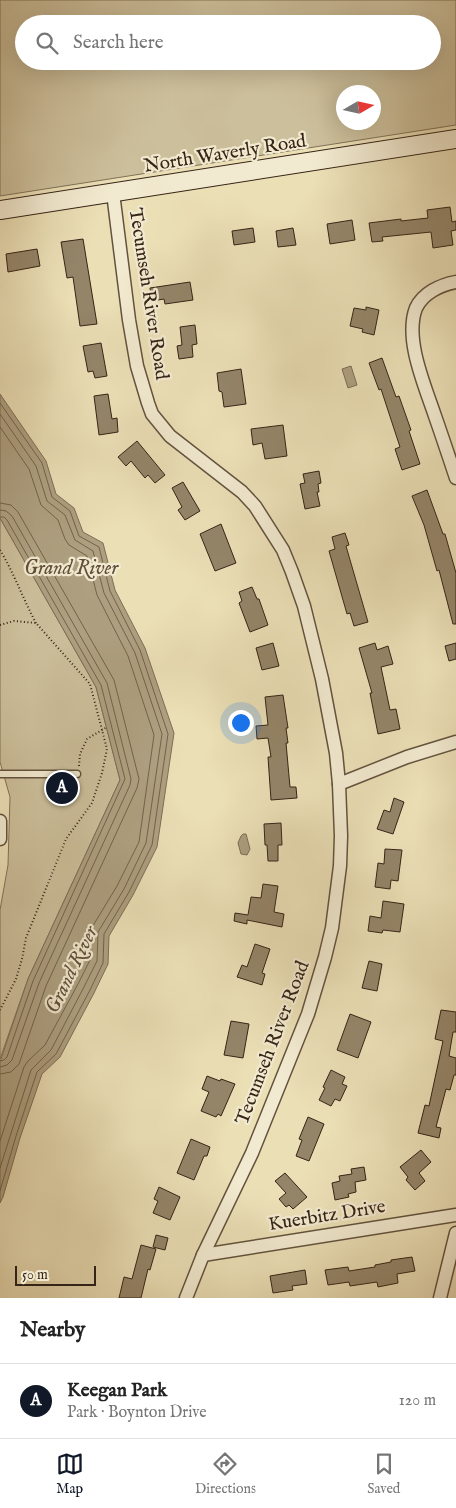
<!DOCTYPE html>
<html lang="en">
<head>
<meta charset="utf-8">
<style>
	body { margin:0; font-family:"IM FELL English",serif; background:#f6f6f6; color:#222 }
	.compass { position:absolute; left:336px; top:85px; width:45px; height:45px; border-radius:50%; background:#fff; box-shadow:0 5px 20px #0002; rotate:81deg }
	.scale { position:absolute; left:15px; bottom:12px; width:81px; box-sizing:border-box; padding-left:5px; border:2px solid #362416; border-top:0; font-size:14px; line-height:18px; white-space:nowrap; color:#362416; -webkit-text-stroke:4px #f2ead0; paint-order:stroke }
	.you { position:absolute; left:240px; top:722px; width:18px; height:18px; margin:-12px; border:4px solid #fff; border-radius:50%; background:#1a73e8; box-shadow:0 0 0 8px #1a73e833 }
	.badge { display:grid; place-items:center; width:32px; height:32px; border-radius:50%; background:#111827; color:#fff; font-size:16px; font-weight:700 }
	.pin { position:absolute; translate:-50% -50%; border:2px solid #fff; box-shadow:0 1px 5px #0006 }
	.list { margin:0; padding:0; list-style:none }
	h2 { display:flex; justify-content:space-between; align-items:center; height:65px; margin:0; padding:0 20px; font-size:21px }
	h2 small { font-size:16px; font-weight:400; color:#767676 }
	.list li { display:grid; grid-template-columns:32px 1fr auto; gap:15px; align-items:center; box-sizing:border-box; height:75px; padding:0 20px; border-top:1px solid #e0e0e0 }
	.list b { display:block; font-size:19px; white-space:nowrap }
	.list p { margin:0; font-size:16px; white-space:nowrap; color:#767676 }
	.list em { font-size:16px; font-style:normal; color:#767676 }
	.icon { flex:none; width:28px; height:28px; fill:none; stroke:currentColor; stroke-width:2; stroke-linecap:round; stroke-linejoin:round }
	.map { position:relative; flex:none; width:456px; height:1298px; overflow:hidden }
	.search { position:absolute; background:#fff; box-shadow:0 5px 20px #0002; left:15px; right:15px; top:15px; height:55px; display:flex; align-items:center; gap:12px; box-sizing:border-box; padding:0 18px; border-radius:28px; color:#767676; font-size:19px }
	.sheet { height:140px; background:#fff }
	nav { display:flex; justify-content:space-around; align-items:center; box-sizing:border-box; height:70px; border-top:1px solid #e0e0e0; background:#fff; font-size:14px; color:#767676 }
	nav a { display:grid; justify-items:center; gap:2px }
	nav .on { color:#111827 }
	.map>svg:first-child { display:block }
	.green { fill:#ccbf9b; stroke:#817258; fill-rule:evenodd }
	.water { fill:#ad9f80; stroke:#7d6e56 }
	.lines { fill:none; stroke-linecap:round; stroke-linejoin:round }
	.shore { stroke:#72624b; stroke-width:1 }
	.building { fill:#948569; stroke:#362416 }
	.lane-casing { stroke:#63533e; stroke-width:9 }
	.street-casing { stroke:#63533e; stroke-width:15 }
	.secondary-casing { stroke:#362416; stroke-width:20 }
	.path { stroke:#362416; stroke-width:2; stroke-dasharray:1 2.5; stroke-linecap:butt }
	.lane { stroke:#f2ead0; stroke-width:6 }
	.street { stroke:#f2ead0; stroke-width:12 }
	.secondary { stroke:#f2ead0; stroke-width:18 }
	.labels { text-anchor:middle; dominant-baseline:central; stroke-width:4.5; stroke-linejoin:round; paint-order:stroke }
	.street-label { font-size:19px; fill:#362416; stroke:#f2ead0 }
	.water-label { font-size:20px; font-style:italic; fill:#604f3b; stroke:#f2ead0 }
</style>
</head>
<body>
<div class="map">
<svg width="456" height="1298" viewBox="0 0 456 1298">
	<rect width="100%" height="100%" fill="#ebdfb6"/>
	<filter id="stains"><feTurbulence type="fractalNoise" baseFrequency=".004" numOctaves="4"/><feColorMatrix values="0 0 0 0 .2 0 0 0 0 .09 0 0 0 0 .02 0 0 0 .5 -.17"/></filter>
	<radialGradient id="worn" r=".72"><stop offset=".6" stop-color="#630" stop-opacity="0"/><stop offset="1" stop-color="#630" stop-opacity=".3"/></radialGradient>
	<g class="green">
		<path d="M 0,0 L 456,0 L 456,125 L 0,196 ZM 24,24 L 432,24 L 432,61 L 24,61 ZM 344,92 L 374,92 L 374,122 L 344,122 Z"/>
		<path d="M 0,518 L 96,687 L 120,780 L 28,979 L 0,1059 L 0,910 L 8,865 L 10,797 L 0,762 Z"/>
	</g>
	<g class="water">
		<path d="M 351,366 L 357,385 L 348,388 L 342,369 Z"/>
		<path d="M 0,394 L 46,461 L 56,494 L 74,508 L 83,532 L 103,543 L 115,590 L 145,648 L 174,733 L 157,847 L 133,895 L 109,936 L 108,964 L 94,993 L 60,1057 L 42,1074 L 20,1138 L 3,1197 L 0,1203 L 0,1062 L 28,979 L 120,780 L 96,687 L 0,518 Z"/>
		<path d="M 243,834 L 246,834 L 250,849 L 247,855 L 241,854 L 238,843 L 241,836 Z"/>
	</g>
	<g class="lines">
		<g class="shore">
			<path d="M 0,403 L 42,463 L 52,497 L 70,511 L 79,536 L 99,547 L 110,591 L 140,650 L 168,734 L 152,845 L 129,892 L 104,934 L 103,963 L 90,990 L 56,1054 L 37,1072 L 16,1136 L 0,1191"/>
			<path d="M 0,414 L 36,466 L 47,501 L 65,515 L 75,540 L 93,551 L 104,593 L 135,653 L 162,734 L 146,843 L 124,889 L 98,932 L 97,961 L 84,987 L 51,1050 L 31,1070 L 0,1168"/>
			<path d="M 0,427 L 29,469 L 41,505 L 58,520 L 65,539 L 69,545 L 87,556 L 97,595 L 128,656 L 154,735 L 139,842 L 117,886 L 91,929 L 90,935 L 90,960 L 78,984 L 45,1045 L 28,1061 L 24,1067 L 0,1141"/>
			<path d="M 0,503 L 11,505 L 18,512 L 114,680 L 139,779 L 137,788 L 46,986 L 19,1064 L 11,1072 L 0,1074"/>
			<path d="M 0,510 L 6,511 L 12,516 L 107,683 L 131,779 L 130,785 L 39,983 L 12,1060 L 7,1065 L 0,1067"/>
			<path d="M 0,517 L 4,517 L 7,520 L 101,685 L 125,779 L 33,981 L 7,1057 L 4,1060 L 0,1061"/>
		</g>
	</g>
	<g class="building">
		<path d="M 450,207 L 452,222 L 456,221 L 456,230 L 451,231 L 453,245 L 433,248 L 431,232 L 382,237 L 383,241 L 372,242 L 369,223 L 401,219 L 401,221 L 428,218 L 427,210 Z"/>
		<path d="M 352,220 L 355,240 L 330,244 L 327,224 Z"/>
		<path d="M 253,228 L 255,242 L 234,245 L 232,231 Z"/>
		<path d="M 293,228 L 296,245 L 278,247 L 276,231 Z"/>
		<path d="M 83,239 L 97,324 L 80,326 L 73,277 L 67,278 L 61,242 Z"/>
		<path d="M 37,249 L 40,266 L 8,272 L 6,254 Z"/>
		<path d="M 190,282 L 193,300 L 165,304 L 164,299 L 152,301 L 150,288 Z"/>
		<path d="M 366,307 L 379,310 L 374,335 L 362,332 L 363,329 L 350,326 L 354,308 L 366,310 Z"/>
		<path d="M 195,325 L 197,344 L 192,345 L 193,357 L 179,359 L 177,346 L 182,345 L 180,327 Z"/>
		<path d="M 101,343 L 107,376 L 95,378 L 93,371 L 88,372 L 83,346 Z"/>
		<path d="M 382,358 L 396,397 L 399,396 L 411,430 L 409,431 L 420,464 L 402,470 L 395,449 L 400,447 L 381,389 L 379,390 L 369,363 Z"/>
		<path d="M 241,369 L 246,404 L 224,407 L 222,392 L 219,391 L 217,373 Z"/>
		<path d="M 108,394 L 112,419 L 117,418 L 118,432 L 99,435 L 94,396 Z"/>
		<path d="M 283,425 L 287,456 L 265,459 L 262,443 L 253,445 L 251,429 Z"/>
		<path d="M 137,441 L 165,475 L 155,483 L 148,475 L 145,478 L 131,461 L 126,466 L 118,457 Z"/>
		<path d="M 319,471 L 321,483 L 318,484 L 319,492 L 317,492 L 320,506 L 305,509 L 300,484 L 305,483 L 303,474 Z"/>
		<path d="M 183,482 L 200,511 L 185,520 L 178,510 L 182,507 L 172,488 Z"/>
		<path d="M 427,490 L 443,534 L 445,534 L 456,573 L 456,624 L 453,624 L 439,570 L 437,571 L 424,525 L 412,496 Z"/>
		<path d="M 221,524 L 236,563 L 215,571 L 200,534 Z"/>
		<path d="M 345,533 L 349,545 L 346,546 L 368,622 L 354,626 L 350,613 L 347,614 L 329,551 L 335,549 L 332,537 Z"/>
		<path d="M 252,587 L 257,599 L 259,599 L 268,625 L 250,632 L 239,603 L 242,601 L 239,592 Z"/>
		<path d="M 273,643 L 279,666 L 262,670 L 256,648 Z"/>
		<path d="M 375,643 L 377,650 L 388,646 L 393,664 L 381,667 L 390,710 L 396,709 L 400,729 L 378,734 L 370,693 L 372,693 L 359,648 Z"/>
		<path d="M 456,643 L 456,659 L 449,661 L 445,646 Z"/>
		<path d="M 283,695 L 288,728 L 286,728 L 288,743 L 286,743 L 290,787 L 296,787 L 297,798 L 271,800 L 268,757 L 271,757 L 268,738 L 257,739 L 256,726 L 268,725 L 265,697 Z"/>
		<path d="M 394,798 L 404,802 L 393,834 L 377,829 L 384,810 L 390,812 Z"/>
		<path d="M 281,823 L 282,845 L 278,845 L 278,861 L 268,861 L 267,845 L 265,845 L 264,824 Z"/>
		<path d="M 385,849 L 402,850 L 398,881 L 391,880 L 390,889 L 375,887 L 378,863 L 384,864 Z"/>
		<path d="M 263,884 L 278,886 L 274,912 L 284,914 L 282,927 L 247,920 L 247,924 L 234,921 L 235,913 L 248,915 L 251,897 L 261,898 Z"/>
		<path d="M 383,901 L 404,904 L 400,932 L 383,930 L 382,933 L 368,931 L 370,916 L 381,918 Z"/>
		<path d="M 255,944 L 270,949 L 262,973 L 265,974 L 262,985 L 237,977 L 242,965 L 247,967 Z"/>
		<path d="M 369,961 L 382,964 L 377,991 L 362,988 Z"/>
		<path d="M 441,1010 L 456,1012 L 456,1032 L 453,1032 L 449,1056 L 456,1058 L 456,1075 L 454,1075 L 450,1090 L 446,1089 L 436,1127 L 441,1128 L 439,1138 L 418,1133 L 425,1105 L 429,1106 L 443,1041 L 435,1039 Z"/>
		<path d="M 350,1014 L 371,1022 L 358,1058 L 337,1050 Z"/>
		<path d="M 231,1021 L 249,1024 L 243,1058 L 224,1055 Z"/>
		<path d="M 331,1070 L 345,1077 L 342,1084 L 347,1086 L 340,1101 L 335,1099 L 331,1106 L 319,1100 L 325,1088 L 323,1087 Z"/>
		<path d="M 207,1076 L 220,1081 L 221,1079 L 235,1084 L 221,1116 L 218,1114 L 216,1117 L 201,1111 L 209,1092 L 202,1089 Z"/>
		<path d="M 308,1117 L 324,1124 L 309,1161 L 296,1156 L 302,1140 L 299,1139 Z"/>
		<path d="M 191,1139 L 210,1147 L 207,1156 L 204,1156 L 194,1180 L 177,1173 Z"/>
		<path d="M 421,1150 L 431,1162 L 419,1173 L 425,1181 L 415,1190 L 406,1180 L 408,1177 L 400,1167 Z"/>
		<path d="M 364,1167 L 366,1180 L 355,1182 L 356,1192 L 348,1194 L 349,1197 L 335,1200 L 332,1183 L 340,1181 L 339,1176 L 352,1174 L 351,1169 Z"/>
		<path d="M 285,1173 L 307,1197 L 293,1209 L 289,1205 L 286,1207 L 279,1199 L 286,1193 L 275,1181 Z"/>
		<path d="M 159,1187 L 180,1197 L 170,1220 L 153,1213 L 158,1201 L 154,1199 Z"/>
		<path d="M 156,1235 L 168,1238 L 165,1250 L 153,1247 Z"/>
		<path d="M 141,1245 L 156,1249 L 150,1270 L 148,1269 L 141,1298 L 119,1298 L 124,1277 L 132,1279 Z"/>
		<path d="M 412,1257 L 415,1271 L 397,1274 L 398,1283 L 378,1287 L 377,1282 L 350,1286 L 349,1282 L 328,1285 L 325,1270 L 348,1267 L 349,1271 L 375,1267 L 375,1265 L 391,1262 L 391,1260 Z"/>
		<path d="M 305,1270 L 307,1284 L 292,1286 L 293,1290 L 273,1293 L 270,1276 Z"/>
	</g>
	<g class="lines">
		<g class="lane-casing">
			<path id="lane" d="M 0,774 L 77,774"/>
		</g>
		<g class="street-casing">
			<g id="street">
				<path d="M 113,193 L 129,320 L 137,366 L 148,403 L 152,414 L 170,436 L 242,492 L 255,506 L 283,550 L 292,572 L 304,606 L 322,679 L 336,753 L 339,784 L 341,836 L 340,866 L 332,928 L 325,957 L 308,1014 L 252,1153 L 203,1255 L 186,1298"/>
				<path d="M 456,282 C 440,285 423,293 416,308 C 404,339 425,386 435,416 C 442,436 449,457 456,478"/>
				<path d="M 339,784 L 407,757 L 456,742"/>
				<path d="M 0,821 L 0,839"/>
				<path d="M 203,1255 L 456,1215"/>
				<path d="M 440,1298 L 456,1233"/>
			</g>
		</g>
		<g class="secondary-casing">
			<path id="secondary" d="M 0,210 L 456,139"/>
		</g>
		<g class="path">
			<path d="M 0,550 C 14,573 23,599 36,623"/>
			<path d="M 0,625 L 14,621 L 36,623 L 90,684 L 107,749 L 102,773 L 92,803 L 66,839 L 26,938 L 22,959 L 16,979 L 0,1010"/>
			<path d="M 79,766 L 80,754 L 87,739 L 107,727"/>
		</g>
		<use href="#lane" class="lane"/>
		<use href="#street" class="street"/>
		<use href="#secondary" class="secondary"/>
	</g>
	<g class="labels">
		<g class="street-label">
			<text transform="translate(225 154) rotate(-9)">North Waverly Road</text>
			<text transform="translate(148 294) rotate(81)">Tecumseh River Road</text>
			<text transform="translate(273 1043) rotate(-69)">Tecumseh River Road</text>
			<text transform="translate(327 1216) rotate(-9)">Kuerbitz Drive</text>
		</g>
		<g class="water-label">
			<text x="71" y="568">Grand River</text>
			<text transform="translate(72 970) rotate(-64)">Grand River</text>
		</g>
	</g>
	<rect width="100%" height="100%" filter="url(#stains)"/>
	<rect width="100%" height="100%" fill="url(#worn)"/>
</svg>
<svg class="compass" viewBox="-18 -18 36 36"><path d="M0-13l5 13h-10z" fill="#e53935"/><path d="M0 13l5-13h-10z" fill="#767676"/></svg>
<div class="scale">50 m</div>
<div class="you"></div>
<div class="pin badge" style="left:62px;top:788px">A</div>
<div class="search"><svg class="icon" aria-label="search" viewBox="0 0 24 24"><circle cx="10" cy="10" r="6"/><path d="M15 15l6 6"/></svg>Search here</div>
</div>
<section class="sheet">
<h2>Nearby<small></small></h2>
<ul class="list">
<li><span class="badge">A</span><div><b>Keegan Park</b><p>Park · Boynton Drive</p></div><em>120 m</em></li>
</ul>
</section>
<nav>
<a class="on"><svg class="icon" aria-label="map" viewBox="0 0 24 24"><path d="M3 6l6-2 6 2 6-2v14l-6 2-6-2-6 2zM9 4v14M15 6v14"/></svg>Map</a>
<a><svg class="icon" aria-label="directions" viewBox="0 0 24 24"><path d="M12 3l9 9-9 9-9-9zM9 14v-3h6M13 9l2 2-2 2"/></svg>Directions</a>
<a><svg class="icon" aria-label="saved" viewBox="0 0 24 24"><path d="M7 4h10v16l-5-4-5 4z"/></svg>Saved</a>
</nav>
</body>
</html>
